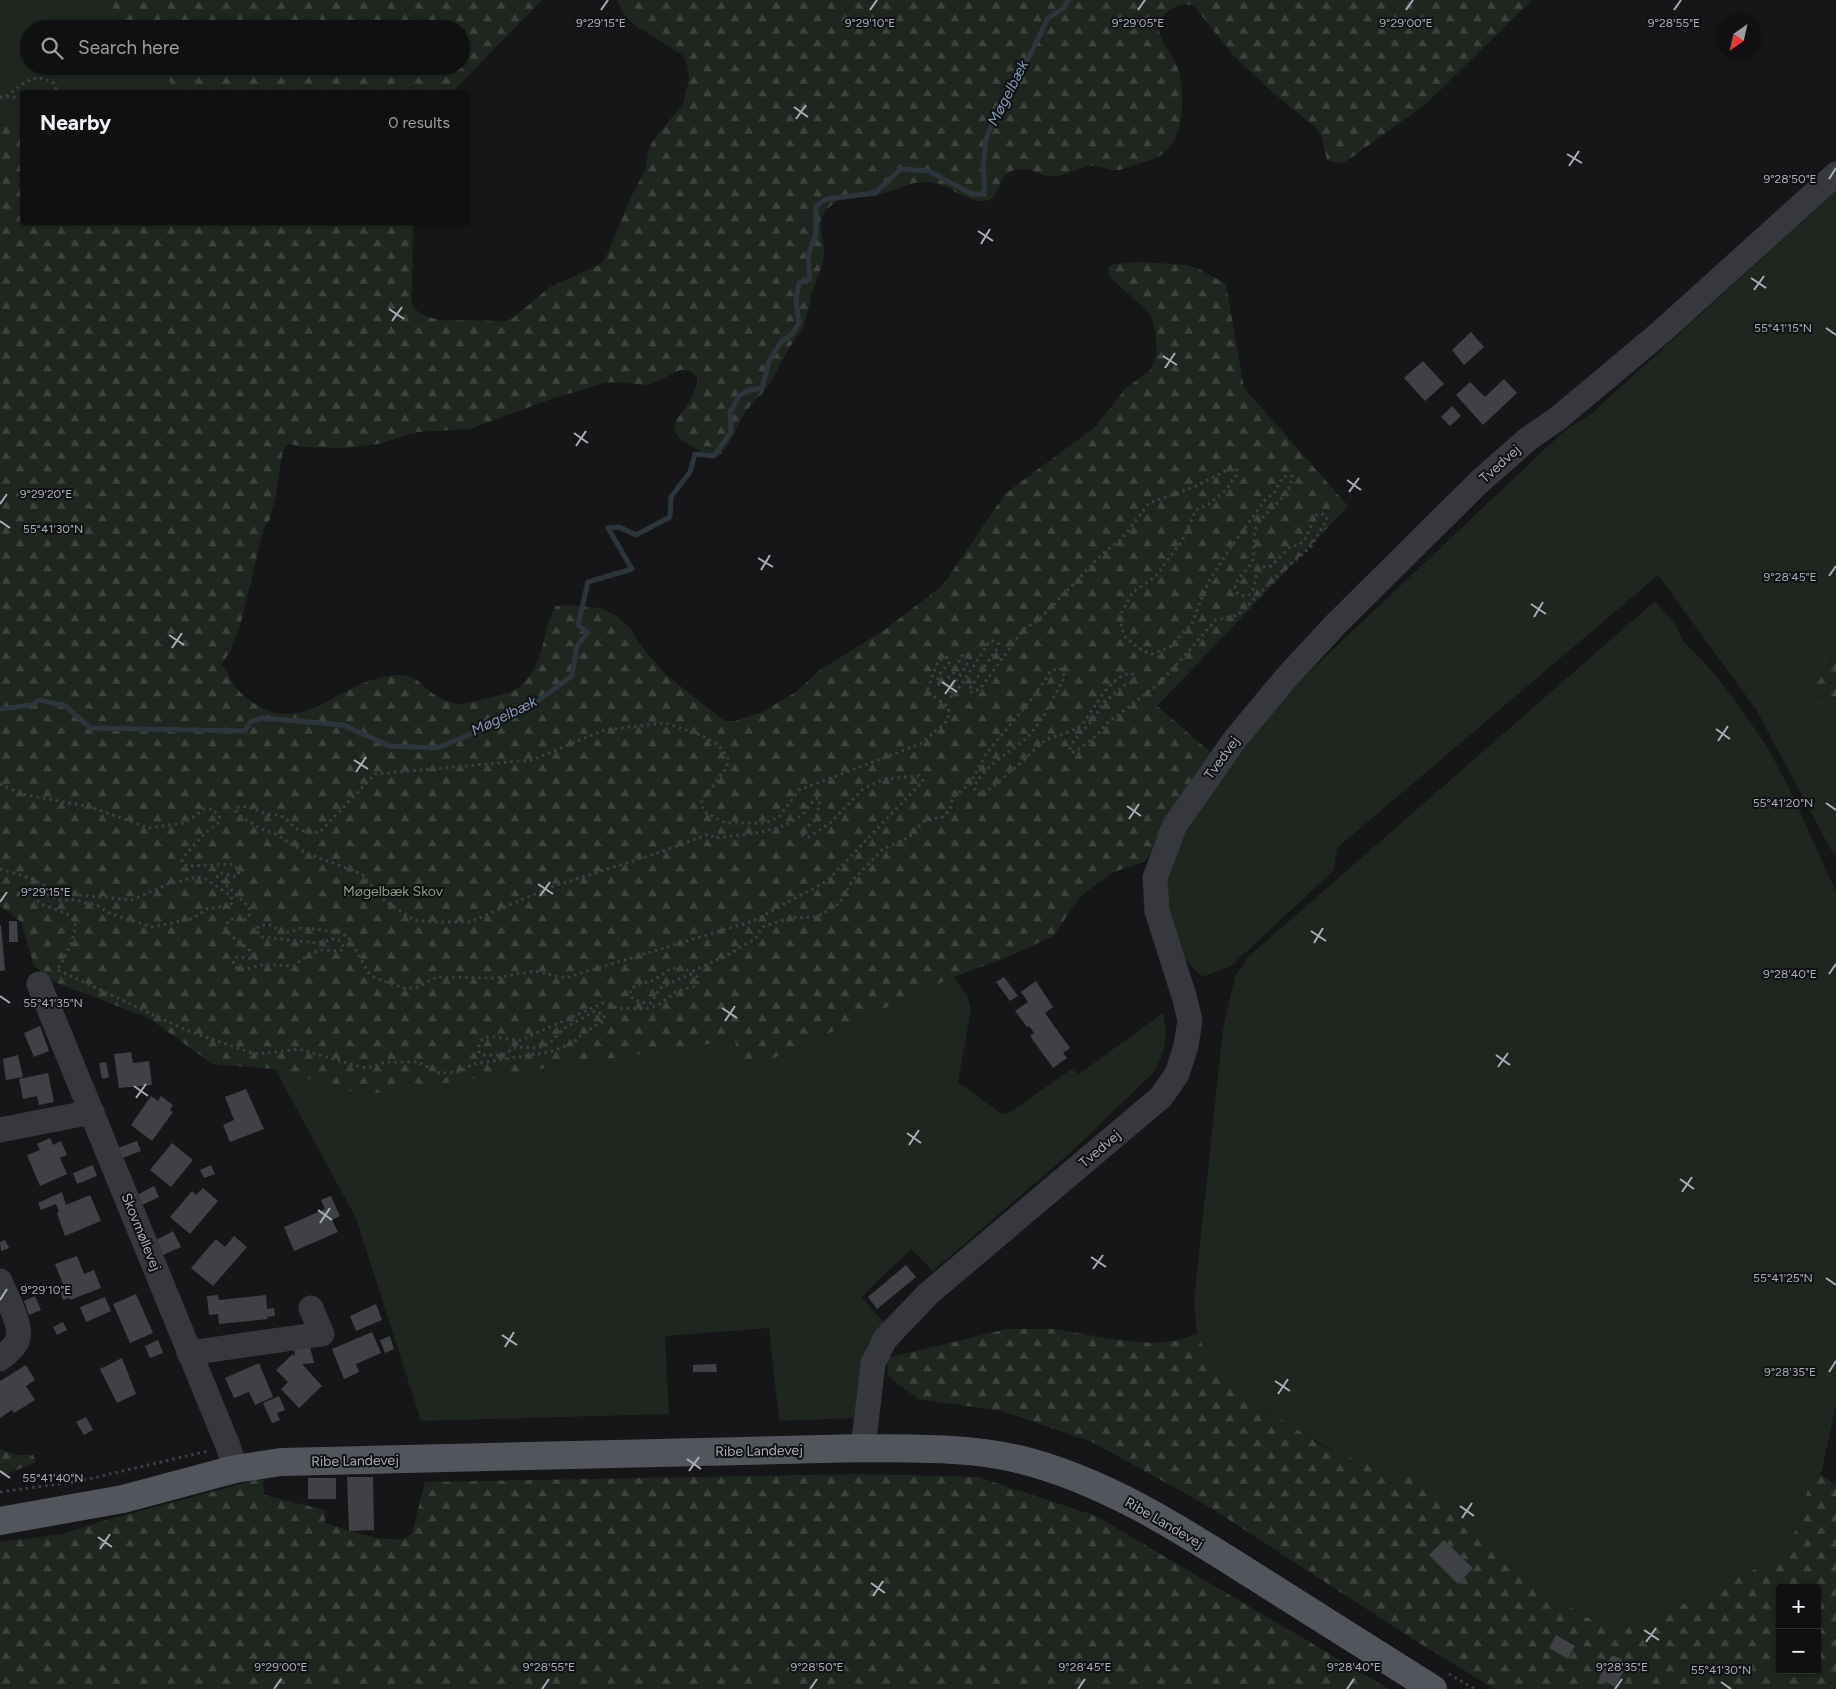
<!DOCTYPE html>
<html lang="en">
<head>
<meta charset="utf-8">
<style>
	body { margin:0; font-family:Figtree,sans-serif; background:#19191b; color:#f1f3f6 }
	.controls { position:absolute; right:15px; bottom:15px; display:grid; overflow:hidden; border-radius:5px; box-shadow:0 1px 4px #0004 }
	.controls button { width:45px; height:45px; display:grid; place-items:center; padding:0; border:0; border-bottom:1px solid #303032; background:#101012; color:#f1f3f6; font:25px sans-serif }
	.compass { position:absolute; left:1716px; top:15px; width:45px; height:45px; border-radius:50%; background:#101012; box-shadow:0 1px 4px #0004; rotate:214deg }
	.list { margin:0; padding:0; list-style:none }
	h2 { display:flex; justify-content:space-between; align-items:center; height:65px; margin:0; padding:0 20px; font-size:21px }
	h2 small { font-size:16px; font-weight:400; color:#9c9d9f }
	.icon { flex:none; width:28px; height:28px; fill:none; stroke:currentColor; stroke-width:2; stroke-linecap:round; stroke-linejoin:round }
	.map { position:relative; flex:none; width:1836px; height:1689px; overflow:hidden }
	.search { position:absolute; background:#101012; box-shadow:0 1px 4px #0004; left:20px; top:20px; width:450px; height:55px; display:flex; align-items:center; gap:12px; box-sizing:border-box; padding:0 18px; border-radius:28px; color:#9c9d9f; font-size:19px }
	.panel { position:absolute; background:#101012; box-shadow:0 1px 4px #0004; left:20px; top:90px; width:450px; height:135px; border-radius:5px }
	.map>svg:first-child { display:block }
	.grass { fill:#1e261f }
	.forest { fill:url(#forest-firs); fill-rule:evenodd }
	.lines { fill:none; stroke-linecap:round; stroke-linejoin:round }
	.stream { stroke:#2c353c; stroke-width:5 }
	.building { fill:#404145 }
	.path { stroke:#3d3f44; stroke-width:3; stroke-dasharray:2.5 4; stroke-linecap:butt }
	.minor { stroke:#37383d; stroke-width:25 }
	.major { stroke:#53555c; stroke-width:28 }
	.ticks { fill:none; stroke:#a8adb8; stroke-width:2 }
	.labels { text-anchor:middle; dominant-baseline:central; stroke-width:4; stroke-linejoin:round; paint-order:stroke }
	.street-label { font-size:14px; fill:#a8adb8; stroke:#111113 }
	.park-label { font-size:14px; fill:#7fa381; stroke:#111113 }
	.water-label { font-size:15px; font-style:italic; fill:#7f9bb3; stroke:#111113 }
	.ticks-label { font-size:12px; text-anchor:middle; fill:#a8adb8; stroke:#111113; stroke-width:4; stroke-linejoin:round; paint-order:stroke }
</style>
</head>
<body>
<div class="map">
<svg width="1836" height="1689" viewBox="0 0 1836 1689">
	<defs>
		<pattern id="forest-firs" width="22" height="20" patternUnits="userSpaceOnUse" patternTransform="scale(1.25)"><rect width="22" height="20" fill="#1e261f"/><path d="M5 1l3.5 6h-7zM16 11l3.5 6h-7z" fill="#3c433d"/></pattern>
	</defs>
	<rect width="100%" height="100%" fill="#161618"/>
	<g class="grass">
		<path d="M 0,0 L 106,0 L 130,29 L 29,29 L 29,66 L 164,66 L 169,79 L 172,92 L 22,92 L 22,129 L 0,124 Z"/>
		<path d="M 1836,191 L 1836,852 L 1831,850 L 1757,711 L 1658,575 L 1337,848 L 1334,870 L 1231,966 L 1202,977 L 1184,958 L 1165,896 L 1176,844 L 1231,760 L 1307,674 L 1565,430 L 1591,414 Z"/>
		<path d="M 1655,601 L 1675,624 L 1683,641 L 1703,661 L 1728,691 L 1767,746 L 1791,792 L 1836,892 L 1836,1406 L 1821,1474 L 1812,1481 L 1807,1491 L 1804,1509 L 1797,1528 L 1783,1550 L 1763,1565 L 1637,1627 L 1604,1624 L 1583,1616 L 1558,1598 L 1505,1550 L 1346,1456 C 1310,1440 1278,1417 1246,1393 C 1233,1383 1218,1373 1208,1359 C 1196,1342 1196,1320 1194,1300 L 1223,1029 L 1235,976 L 1249,956 Z"/>
		<path d="M 954,977 L 968,997 L 971,1009 L 958,1082 L 1002,1114 L 1009,1113 L 1073,1068 L 1079,1074 L 1163,1013 C 1168,1038 1166,1047 1155,1071 L 1071,1152 L 933,1271 L 911,1249 L 861,1297 L 884,1322 L 866,1346 L 859,1373 L 854,1418 L 779,1421 L 769,1328 L 665,1336 L 669,1414 L 421,1421 L 356,1218 L 275,1069 L 364,1094 L 736,1040 L 741,1073 Z"/>
	</g>
	<g class="forest">
		<path d="M 106,0 L 542,0 L 452,92 L 172,92 L 169,79 L 164,66 L 461,66 L 461,29 L 130,29 Z"/>
		<path d="M 617,0 L 1532,0 L 1425,105 L 1342,164 L 1327,160 L 1321,135 L 1316,128 L 1270,90 L 1233,55 L 1194,6 C 1180,0 1157,14 1159,30 C 1160,42 1171,52 1176,64 C 1185,85 1185,126 1171,145 C 1161,159 1150,160 1135,165 C 1130,166 1124,169 1119,170 C 1109,171 1100,165 1090,166 C 1076,168 1063,178 1049,176 C 1039,175 1031,168 1021,169 C 990,172 1006,201 982,201 C 965,201 952,187 935,183 C 915,178 897,191 878,195 C 865,198 844,195 833,204 C 808,222 829,238 823,261 C 820,272 815,282 812,293 C 809,304 808,316 803,326 C 800,333 794,340 790,347 C 781,362 774,378 764,391 C 759,397 752,403 747,410 C 737,423 733,441 722,453 C 718,457 715,457 710,458 L 679,438 L 675,432 L 675,425 L 677,419 L 690,401 L 697,385 L 697,378 L 694,374 L 690,371 L 680,370 L 649,385 L 609,382 L 601,384 L 554,398 L 470,429 L 418,432 L 378,444 L 348,448 L 301,447 L 291,444 L 286,446 L 282,455 L 276,495 L 270,519 L 263,530 L 241,622 L 231,650 L 221,665 C 228,672 227,671 231,680 C 237,694 261,710 275,713 C 301,717 318,707 339,695 C 357,685 379,675 400,675 C 417,675 424,689 438,697 C 443,700 453,704 460,704 C 470,703 510,694 518,688 C 545,668 541,634 555,607 L 561,605 L 601,608 L 615,615 L 630,628 L 642,647 L 666,675 L 725,721 L 735,721 L 762,712 L 796,692 L 820,670 L 883,631 L 943,585 L 1005,494 L 1095,427 L 1126,388 L 1149,371 L 1152,367 L 1157,352 L 1155,332 L 1152,318 L 1146,310 L 1111,278 L 1109,274 L 1108,268 L 1113,264 L 1142,262 L 1187,265 L 1201,270 L 1226,284 L 1244,388 L 1348,506 L 1157,706 L 1211,753 L 1146,861 L 1111,873 L 1081,896 L 1053,936 L 1010,956 L 954,977 L 741,1073 L 735,1040 L 364,1095 L 275,1069 L 212,1064 L 149,1018 L 54,982 L 34,966 L 21,922 L 0,906 L 0,124 L 22,129 L 22,222 L 413,223 L 412,289 C 407,311 423,317 442,320 L 505,321 L 513,318 L 550,287 L 601,264 L 606,257 L 630,199 L 645,170 L 649,149 L 654,139 L 683,104 L 689,79 L 687,64 L 682,55 L 632,23 L 622,11 Z"/>
		<path d="M 1836,650 L 1836,697 L 1816,705 L 1807,687 L 1821,660 Z"/>
		<path d="M 1007,1329 L 1055,1329 L 1111,1339 L 1151,1343 L 1175,1341 L 1197,1334 L 1208,1359 L 1225,1377 L 1271,1412 L 1319,1444 L 1346,1456 L 1409,1477 L 1426,1485 L 1505,1550 L 1558,1598 L 1583,1616 L 1605,1624 L 1637,1627 L 1763,1565 L 1783,1550 L 1797,1528 L 1804,1509 L 1807,1491 L 1812,1481 L 1821,1474 L 1836,1486 L 1836,1689 L 1495,1689 L 1411,1638 L 1208,1506 L 1092,1442 L 1002,1411 L 918,1399 L 888,1376 L 887,1358 ZM 1780,1588 L 1817,1588 L 1817,1670 L 1780,1670 Z"/>
		<path d="M 0,1449 L 15,1455 L 33,1455 L 36,1462 L 7,1474 L 0,1475 Z"/>
		<path d="M 859,1474 L 978,1477 L 1096,1516 L 1389,1689 L 0,1689 L 0,1542 L 63,1534 L 99,1522 L 263,1478 L 264,1495 L 325,1510 L 325,1523 C 349,1531 377,1541 402,1539 C 406,1538 409,1536 412,1533 L 425,1482 Z"/>
	</g>
	<g class="lines">
		<path class="stream" d="M 0,709 L 32,705 L 39,700 L 66,706 L 90,728 L 245,731 L 250,722 L 262,718 L 343,725 L 390,746 L 437,748 L 476,732 L 533,704 L 572,676 L 577,646 L 588,633 L 578,625 L 588,582 L 632,569 L 608,528 L 619,527 L 636,535 L 670,517 L 671,497 L 690,472 L 695,454 L 714,456 L 731,432 L 730,412 L 739,396 L 750,390 L 762,388 L 769,361 L 781,342 L 792,334 L 799,323 L 796,300 L 799,283 L 810,279 L 808,255 L 816,234 L 816,206 L 827,199 L 875,193 L 901,169 L 929,171 L 972,194 L 982,194 L 985,189 L 983,168 L 986,139 L 997,111 L 1028,59 L 1048,18 L 1064,8 L 1068,0"/>
	</g>
	<g class="building">
		<path d="M 1471,332 L 1484,347 L 1464,365 L 1452,350 Z"/>
		<path d="M 1423,361 L 1444,384 L 1425,401 L 1404,378 Z"/>
		<path d="M 1504,379 L 1517,393 L 1483,425 L 1456,395 L 1470,382 L 1485,397 Z"/>
		<path d="M 1452,406 L 1461,416 L 1450,426 L 1441,417 Z"/>
		<path d="M 9,921 L 17,921 L 18,942 L 9,942 Z"/>
		<path d="M 0,925 L 1,925 L 5,970 L 0,971 Z"/>
		<path d="M 1004,977 L 1018,996 L 1010,1001 L 996,982 Z"/>
		<path d="M 1036,981 L 1053,1007 L 1045,1013 L 1070,1048 L 1063,1053 L 1067,1058 L 1053,1068 L 1030,1036 L 1034,1033 L 1029,1026 L 1027,1027 L 1015,1011 L 1028,1002 L 1021,992 Z"/>
		<path d="M 40,1026 L 49,1051 L 34,1057 L 24,1033 Z"/>
		<path d="M 131,1052 L 133,1063 L 149,1061 L 152,1085 L 119,1088 L 114,1054 Z"/>
		<path d="M 18,1055 L 23,1077 L 6,1080 L 3,1059 Z"/>
		<path d="M 106,1062 L 109,1077 L 102,1079 L 99,1063 Z"/>
		<path d="M 48,1073 L 54,1102 L 39,1105 L 37,1096 L 23,1099 L 19,1079 Z"/>
		<path d="M 246,1089 L 264,1129 L 230,1142 L 223,1125 L 234,1120 L 225,1097 Z"/>
		<path d="M 151,1096 L 158,1101 L 161,1096 L 173,1105 L 170,1110 L 173,1112 L 152,1141 L 131,1125 Z"/>
		<path d="M 50,1138 L 53,1145 L 61,1141 L 67,1155 L 60,1158 L 67,1174 L 40,1186 L 27,1155 L 40,1150 L 37,1144 Z"/>
		<path d="M 137,1141 L 141,1151 L 122,1158 L 118,1148 Z"/>
		<path d="M 172,1143 L 193,1160 L 171,1187 L 150,1170 Z"/>
		<path d="M 93,1165 L 97,1176 L 77,1184 L 73,1173 Z"/>
		<path d="M 211,1165 L 215,1174 L 204,1178 L 200,1170 Z"/>
		<path d="M 154,1186 L 159,1197 L 142,1205 L 137,1195 Z"/>
		<path d="M 203,1188 L 218,1201 L 190,1234 L 170,1217 L 192,1191 L 196,1195 Z"/>
		<path d="M 62,1192 L 66,1205 L 90,1195 L 101,1221 L 65,1236 L 57,1213 L 59,1212 L 56,1204 L 41,1210 L 38,1203 Z"/>
		<path d="M 331,1196 L 340,1216 L 332,1220 L 338,1232 L 294,1251 L 284,1227 L 325,1209 L 321,1200 Z"/>
		<path d="M 173,1231 L 181,1247 L 163,1255 L 156,1240 Z"/>
		<path d="M 234,1236 L 247,1247 L 213,1286 L 191,1268 L 216,1239 L 225,1247 Z"/>
		<path d="M 5,1240 L 9,1248 L 1,1251 L 0,1242 Z"/>
		<path d="M 77,1256 L 84,1274 L 94,1270 L 101,1288 L 70,1300 L 69,1298 L 63,1300 L 58,1286 L 63,1284 L 55,1264 Z"/>
		<path d="M 906,1265 L 916,1277 L 877,1309 L 868,1297 Z"/>
		<path d="M 136,1294 L 153,1333 L 130,1343 L 113,1304 Z"/>
		<path d="M 218,1295 L 219,1300 L 266,1295 L 267,1309 L 274,1308 L 275,1316 L 267,1317 L 268,1319 L 219,1324 L 218,1314 L 209,1315 L 207,1296 Z"/>
		<path d="M 35,1296 L 41,1310 L 29,1315 L 24,1301 Z"/>
		<path d="M 105,1297 L 111,1311 L 86,1322 L 80,1307 Z"/>
		<path d="M 376,1304 L 382,1320 L 356,1331 L 350,1316 Z"/>
		<path d="M 63,1322 L 67,1330 L 57,1335 L 53,1327 Z"/>
		<path d="M 372,1332 L 381,1353 L 356,1364 L 359,1372 L 344,1379 L 332,1349 Z"/>
		<path d="M 390,1336 L 394,1349 L 385,1353 L 380,1340 Z"/>
		<path d="M 158,1340 L 163,1353 L 150,1358 L 145,1346 Z"/>
		<path d="M 310,1347 L 314,1363 L 302,1364 L 322,1386 L 299,1408 L 281,1389 L 288,1382 L 276,1370 L 293,1354 L 295,1357 L 294,1349 Z"/>
		<path d="M 122,1358 L 136,1394 L 117,1403 L 100,1369 Z"/>
		<path d="M 259,1363 L 273,1397 L 255,1405 L 249,1392 L 234,1398 L 225,1378 Z"/>
		<path d="M 716,1364 L 717,1372 L 693,1372 L 693,1365 Z"/>
		<path d="M 26,1365 L 35,1380 L 26,1386 L 35,1400 L 14,1413 L 12,1410 L 0,1418 L 0,1381 Z"/>
		<path d="M 279,1396 L 285,1410 L 277,1413 L 280,1420 L 272,1423 L 263,1403 Z"/>
		<path d="M 86,1417 L 93,1430 L 84,1435 L 76,1422 Z"/>
		<path d="M 347,1477 L 373,1477 L 374,1530 L 349,1531 Z"/>
		<rect x="308" y="1478" width="28" height="21"/>
		<path d="M 1444,1540 L 1473,1568 L 1458,1584 L 1429,1555 Z"/>
		<path d="M 1556,1635 L 1575,1646 L 1568,1659 L 1549,1648 Z"/>
		<path d="M 1612,1655 L 1628,1663 L 1615,1687 L 1599,1678 Z"/>
	</g>
	<g class="lines">
		<g class="path">
			<path d="M 6,96 C 24,84 33,71 54,83 L 57,92"/>
			<path d="M 0,97 L 22,97"/>
			<path d="M 0,784 L 21,794 L 91,807 L 149,828 L 185,823 L 204,809 L 211,809 L 219,815 L 220,819 L 218,823 L 202,836 L 185,855 L 182,861 L 187,866 L 233,864 L 239,872 L 236,877 L 222,873 L 217,876 L 249,907 L 250,913 L 248,918 L 244,920 L 231,919 L 226,924 L 225,928 L 228,933 L 257,956 L 256,959 L 237,957 L 233,960 C 235,977 252,966 262,965 C 272,964 283,966 294,966 C 302,959 312,951 323,950 C 330,950 337,952 344,949 L 341,941 L 333,939 L 318,943 L 262,937 L 256,930 L 259,926 L 268,924 L 281,931 L 290,932 L 301,928 L 340,932 L 349,938 L 368,972 L 375,978 L 407,989 L 418,987 L 437,977 L 494,978 L 534,971 L 565,978 L 753,921 L 827,881 L 923,781 L 919,776 L 884,779 L 863,789 L 831,822 L 809,837 L 804,836 L 802,834 L 804,830 L 816,819 L 820,800 L 818,798 C 810,801 808,810 802,815 C 776,834 745,834 715,838 L 709,834 L 658,853 L 551,887 L 470,922 L 438,922 L 414,920 L 384,900 L 362,874 L 306,853 L 277,835 L 259,828 L 239,815 L 235,809 C 245,802 255,811 265,813 C 270,815 276,814 281,816 C 287,818 289,822 293,826 C 299,832 313,833 320,832 L 375,774 L 532,760 L 604,730 L 665,723 L 701,735 L 718,745 L 728,758 L 727,767 L 702,800 L 701,805 L 706,813 L 726,823 L 765,823 L 779,817 L 799,790 L 920,744 L 946,722 L 949,715 L 948,707 L 927,691 L 938,661 L 945,657 L 948,658 L 949,663 L 939,675 L 937,683 L 940,685 L 953,674 L 963,654 L 971,655 C 966,670 954,681 949,695 L 953,697 L 990,641 L 995,641 L 998,643 L 998,647 L 969,690 L 971,692 L 975,692 L 982,686 L 1024,629 L 1039,620 L 1105,551 L 1121,540 L 1149,503 L 1194,487 L 1231,468 L 1237,470 L 1236,475 L 1227,489 L 1209,504 L 1196,510 L 1182,541 L 1155,577 L 1133,592 L 1122,611 L 1121,627 L 1126,638 L 1143,651 L 1152,654 L 1170,647 L 1192,623 L 1208,583 L 1228,551 L 1265,500 L 1274,493 L 1283,477 L 1290,475 L 1292,476 C 1291,498 1266,508 1257,526 C 1251,537 1257,553 1251,564 C 1245,573 1230,583 1237,593 C 1253,602 1254,587 1256,577 C 1257,573 1261,570 1263,567 L 1271,566 L 1290,547 L 1299,545 L 1305,539 L 1316,515 L 1324,514 L 1327,519 L 1311,547 L 1279,574 L 1238,615 L 1216,620 L 1159,684 L 1107,723 L 1097,735 L 1075,752 L 1071,752 L 1070,749 L 1074,740 L 1092,721 L 1104,702 L 1125,685 L 1135,681 L 1135,675 C 1116,666 1093,710 1084,722 C 1075,733 1058,734 1046,740 C 1038,745 1030,754 1023,761 C 1009,773 996,785 981,795 L 975,791 C 972,776 1010,751 1022,742 C 1041,727 1052,698 1065,677 L 1062,670 L 1059,668 L 1051,671 L 1034,696 L 986,754 L 970,784 L 953,797 L 950,810 L 943,817 L 925,820 L 908,838 L 883,849 L 852,881 L 840,903 L 817,917 L 790,918 L 768,925 L 763,927 L 755,939 L 731,953 L 693,971 L 672,968 L 654,980 L 637,985 L 631,989 L 630,995 L 633,999 L 640,1002 L 651,1003 L 660,988 L 690,974 L 697,977 L 699,981 L 696,986 L 677,991 L 658,1005 L 646,1009 L 618,1008 L 603,1003 L 521,1040 C 508,1042 475,1026 479,1052 L 482,1055 L 503,1055 L 516,1047 L 538,1048 L 549,1044 L 563,1029 L 595,1011 L 604,1015 L 604,1021 L 583,1033 L 572,1044 L 549,1052 L 473,1064 L 459,1072 L 439,1073 L 418,1062 L 386,1062 L 367,1068 L 361,1067 L 299,1049 L 258,1054 L 249,1052 L 188,1031 L 58,970"/>
			<path d="M 0,869 L 33,879 L 58,893 L 132,900 L 168,884 L 197,877 L 204,878 L 230,895 L 233,901 L 230,906 L 208,908 L 194,918 L 153,927 L 111,914 L 98,906 L 76,900 L 60,900 L 44,892 L 36,891 L 33,895 C 37,903 44,905 52,908 C 58,911 69,913 73,919 C 81,930 63,961 57,970"/>
			<path d="M 0,1492 L 80,1481 L 208,1451"/>
			<path d="M 1449,1674 L 1475,1689"/>
		</g>
		<g class="minor">
			<path d="M 39,984 L 228,1446 L 235,1469"/>
			<path d="M 0,1130 L 92,1112"/>
			<path d="M 0,1281 C 5,1294 22,1325 18,1338 C 16,1347 6,1354 0,1359"/>
			<path d="M 189,1353 L 322,1334 L 311,1308"/>
			<path d="M 863,1448 L 873,1363 L 885,1339 L 929,1293 L 1161,1097 L 1177,1074 L 1186,1046 L 1190,1020 L 1184,996 L 1157,911 L 1155,878 L 1175,825 L 1236,738 L 1286,678 L 1335,625 L 1478,483 L 1528,439 L 1557,419 L 1661,332 L 1836,174"/>
		</g>
		<path class="major" d="M 0,1521 L 123,1499 L 235,1469 L 281,1462 L 863,1448 C 915,1449 967,1447 1018,1459 C 1104,1480 1180,1529 1254,1576 C 1314,1614 1373,1651 1433,1689"/>
	</g>
	<path class="ticks" d="M 601,10 L 608,0M 870,10 L 877,0M 1138,10 L 1145,0M 1406,10 L 1413,0M 1674,10 L 1681,0M 794,107 L 808,117M 796,119 L 806,105M 1567,154 L 1582,163M 1569,166 L 1579,151M 1829,179 L 1836,168M 978,231 L 993,241M 981,244 L 990,229M 1751,278 L 1766,288M 1754,290 L 1764,276M 389,309 L 404,319M 392,321 L 402,307M 1826,328 L 1836,335M 1163,356 L 1177,365M 1165,368 L 1175,353M 574,433 L 588,443M 576,446 L 586,431M 1347,480 L 1361,490M 1349,492 L 1359,478M 0,504 L 7,494M 0,521 L 10,528M 758,558 L 773,567M 761,570 L 770,555M 1829,576 L 1836,566M 1531,604 L 1546,614M 1534,617 L 1543,602M 169,635 L 184,645M 172,648 L 182,633M 942,682 L 957,692M 945,694 L 955,680M 1716,729 L 1730,739M 1718,741 L 1728,726M 354,760 L 368,769M 356,772 L 366,757M 1826,803 L 1836,810M 1127,806 L 1141,816M 1129,819 L 1139,804M 538,884 L 553,894M 540,896 L 550,882M 0,902 L 7,892M 1311,931 L 1326,941M 1314,943 L 1323,928M 1829,974 L 1836,964M 0,996 L 10,1003M 722,1008 L 737,1018M 725,1021 L 735,1006M 1496,1055 L 1510,1065M 1498,1067 L 1508,1053M 134,1086 L 148,1096M 136,1098 L 146,1084M 907,1133 L 921,1143M 909,1145 L 919,1130M 1680,1179 L 1694,1189M 1682,1192 L 1692,1177M 318,1210 L 332,1220M 320,1223 L 330,1208M 1091,1257 L 1106,1267M 1093,1269 L 1103,1255M 1826,1278 L 1836,1285M 0,1300 L 7,1289M 502,1335 L 517,1345M 505,1347 L 514,1332M 1829,1372 L 1836,1361M 1275,1381 L 1290,1391M 1278,1394 L 1288,1379M 687,1459 L 701,1469M 0,1471 L 10,1478M 689,1471 L 699,1457M 1460,1506 L 1474,1516M 1462,1518 L 1472,1503M 98,1537 L 112,1547M 100,1549 L 110,1534M 871,1583 L 885,1593M 873,1596 L 883,1581M 1644,1630 L 1659,1640M 1646,1642 L 1656,1628M 1721,1682 L 1731,1689M 274,1689 L 281,1679M 542,1689 L 549,1679M 810,1689 L 817,1679M 1078,1689 L 1085,1679M 1347,1689 L 1354,1679M 1615,1689 L 1622,1679"/>
	<g class="labels">
		<g class="street-label">
			<text transform="translate(1500 464) rotate(-42)">Tvedvej</text>
			<text transform="translate(1222 758) rotate(-54)">Tvedvej</text>
			<text transform="translate(1100 1149) rotate(-40)">Tvedvej</text>
			<text transform="translate(141 1232) rotate(68)">Skovmøllevej</text>
			<text transform="translate(759 1451) rotate(-1)">Ribe Landevej</text>
			<text transform="translate(355 1461) rotate(-1)">Ribe Landevej</text>
			<text transform="translate(1164 1523) rotate(30)">Ribe Landevej</text>
		</g>
		<g class="park-label">
			<text x="393" y="891">Møgelbæk Skov</text>
		</g>
		<g class="water-label">
			<text transform="translate(1008 93) rotate(-63)">Møgelbæk</text>
			<text transform="translate(504 716) rotate(-26)">Møgelbæk</text>
		</g>
	</g>
	<g class="ticks-label">
		<text x="601" y="27">9°29'15"E</text>
		<text x="870" y="27">9°29'10"E</text>
		<text x="1138" y="27">9°29'05"E</text>
		<text x="1406" y="27">9°29'00"E</text>
		<text x="1674" y="27">9°28'55"E</text>
		<text x="1790" y="183">9°28'50"E</text>
		<text x="1783" y="332">55°41'15"N</text>
		<text x="46" y="498">9°29'20"E</text>
		<text x="53" y="533">55°41'30"N</text>
		<text x="1790" y="581">9°28'45"E</text>
		<text x="1783" y="807">55°41'20"N</text>
		<text x="46" y="896">9°29'15"E</text>
		<text x="1790" y="978">9°28'40"E</text>
		<text x="53" y="1007">55°41'35"N</text>
		<text x="1783" y="1282">55°41'25"N</text>
		<text x="46" y="1294">9°29'10"E</text>
		<text x="1790" y="1376">9°28'35"E</text>
		<text x="53" y="1482">55°41'40"N</text>
		<text x="281" y="1671">9°29'00"E</text>
		<text x="549" y="1671">9°28'55"E</text>
		<text x="817" y="1671">9°28'50"E</text>
		<text x="1085" y="1671">9°28'45"E</text>
		<text x="1354" y="1671">9°28'40"E</text>
		<text x="1622" y="1671">9°28'35"E</text>
		<text x="1721" y="1674">55°41'30"N</text>
	</g>
</svg>
<div class="controls">
<button>+</button>
<button>−</button>
</div>
<svg class="compass" viewBox="-18 -18 36 36"><path d="M0-13l5 13h-10z" fill="#e53935"/><path d="M0 13l5-13h-10z" fill="#9c9d9f"/></svg>
<div class="search"><svg class="icon" aria-label="search" viewBox="0 0 24 24"><circle cx="10" cy="10" r="6"/><path d="M15 15l6 6"/></svg>Search here</div>
<section class="panel">
<h2>Nearby<small>0 results</small></h2>
<ul class="list">
</ul>
</section>
</div>
</body>
</html>
